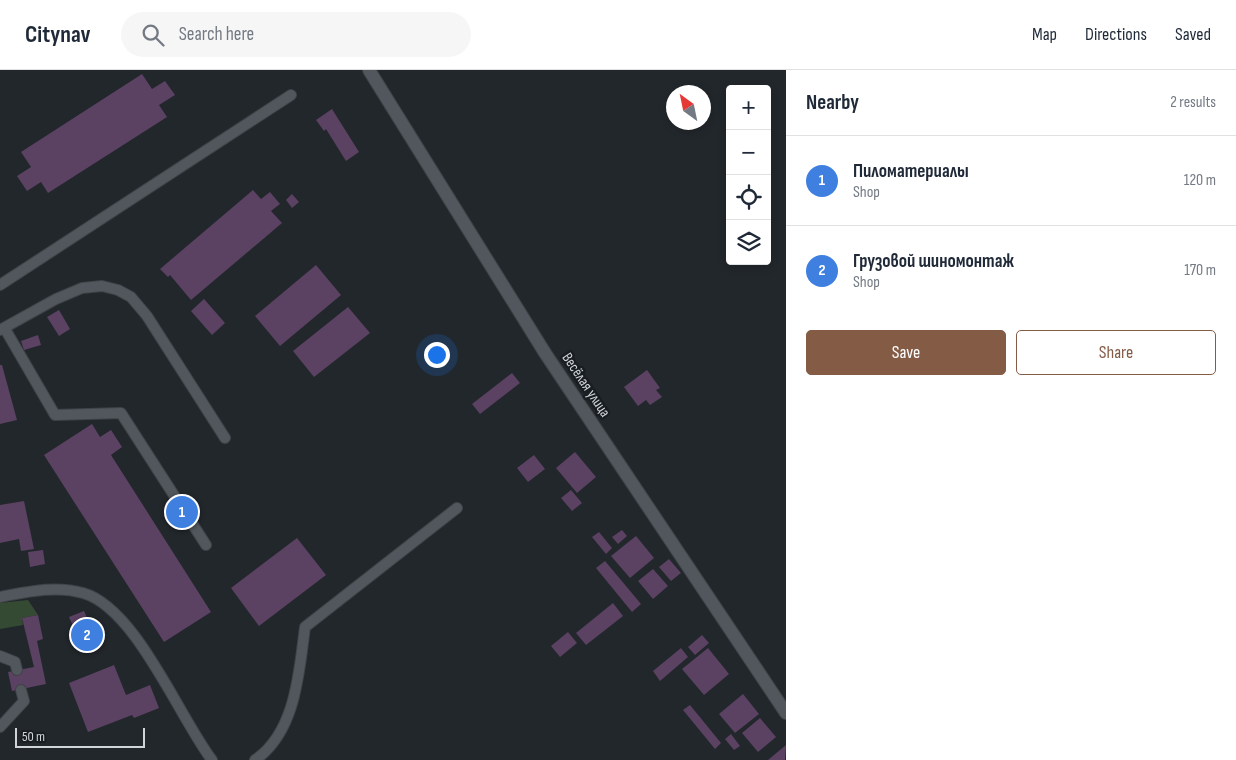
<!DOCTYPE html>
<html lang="en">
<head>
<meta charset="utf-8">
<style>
	body { margin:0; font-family:"Sofia Sans Condensed",sans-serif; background:#f6f6f7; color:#1f2937 }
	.controls { position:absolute; right:15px; top:15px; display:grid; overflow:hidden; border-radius:5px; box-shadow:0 2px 8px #0003 }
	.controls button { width:45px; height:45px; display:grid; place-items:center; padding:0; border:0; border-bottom:1px solid #e0e1e3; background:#fff; color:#1f2937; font:25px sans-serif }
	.compass { position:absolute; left:666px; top:15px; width:45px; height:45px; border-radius:50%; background:#fff; box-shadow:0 2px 8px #0003; rotate:327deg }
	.scale { position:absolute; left:15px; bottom:12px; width:130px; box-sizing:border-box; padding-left:5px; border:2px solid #d1d5d8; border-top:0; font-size:14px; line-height:18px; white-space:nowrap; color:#d1d5d8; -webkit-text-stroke:4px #191e23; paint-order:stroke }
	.you { position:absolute; left:436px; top:284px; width:18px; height:18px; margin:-12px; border:4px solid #fff; border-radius:50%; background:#1a73e8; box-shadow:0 0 0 8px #1a73e833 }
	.badge { display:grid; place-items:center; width:32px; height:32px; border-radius:50%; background:#845c46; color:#fff; font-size:16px; font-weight:700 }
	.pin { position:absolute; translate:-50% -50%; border:2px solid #fff; box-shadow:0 1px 5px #0006 }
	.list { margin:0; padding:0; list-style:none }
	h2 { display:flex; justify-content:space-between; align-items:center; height:65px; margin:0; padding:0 20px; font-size:21px }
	h2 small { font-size:16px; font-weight:400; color:#747a83 }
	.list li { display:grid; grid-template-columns:32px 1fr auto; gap:15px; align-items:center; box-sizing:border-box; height:90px; padding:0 20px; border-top:1px solid #e0e1e3 }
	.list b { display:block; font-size:19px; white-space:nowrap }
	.list p { margin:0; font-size:16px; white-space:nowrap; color:#747a83 }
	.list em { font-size:16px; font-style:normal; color:#747a83 }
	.actions { display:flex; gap:10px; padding:15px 20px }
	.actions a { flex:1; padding:11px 0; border:1px solid #845c46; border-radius:5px; text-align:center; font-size:18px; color:#845c46 }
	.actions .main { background:#845c46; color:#fff }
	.icon { flex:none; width:28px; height:28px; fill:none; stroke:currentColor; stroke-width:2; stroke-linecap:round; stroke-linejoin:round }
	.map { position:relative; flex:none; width:786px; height:690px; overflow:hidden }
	header { display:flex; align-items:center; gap:30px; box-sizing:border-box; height:70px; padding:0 25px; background:#fff; border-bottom:1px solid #e0e1e3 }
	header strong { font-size:24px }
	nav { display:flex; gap:28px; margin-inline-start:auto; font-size:18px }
	.search { width:350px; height:45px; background:#f6f6f7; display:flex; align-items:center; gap:12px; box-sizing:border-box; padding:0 18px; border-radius:28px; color:#747a83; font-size:19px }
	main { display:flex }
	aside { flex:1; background:#fff }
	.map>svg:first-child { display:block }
	.green { fill:#354a33 }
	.building { fill:#5b4162 }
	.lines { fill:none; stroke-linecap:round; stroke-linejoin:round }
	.lane-casing { stroke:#3f4348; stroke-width:12 }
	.street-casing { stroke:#3f4348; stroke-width:14 }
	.lane { stroke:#52575d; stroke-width:10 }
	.street { stroke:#52575d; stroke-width:12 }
	.labels { text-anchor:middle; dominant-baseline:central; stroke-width:5; stroke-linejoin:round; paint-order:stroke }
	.street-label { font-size:15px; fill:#d1d5d8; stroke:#191e23 }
</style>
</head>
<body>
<header>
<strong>Citynav</strong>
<div class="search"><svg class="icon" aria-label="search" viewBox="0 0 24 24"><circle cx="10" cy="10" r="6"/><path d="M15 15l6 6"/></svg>Search here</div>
<nav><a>Map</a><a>Directions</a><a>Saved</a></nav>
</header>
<main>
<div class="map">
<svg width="786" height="690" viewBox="0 0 786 690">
	<rect width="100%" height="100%" fill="#22272c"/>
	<path class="green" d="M 28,530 L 38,545 L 22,548 L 23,555 L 0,559 L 0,533 Z"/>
	<g class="building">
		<path d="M 142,4 L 152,19 L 165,11 L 175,25 L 159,35 L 167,47 L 48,123 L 41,112 L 27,121 L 17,106 L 31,97 L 21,82 Z"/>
		<path d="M 332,39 L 359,82 L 346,91 L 326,59 L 324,61 L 316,50 Z"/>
		<path d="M 253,120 L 261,129 L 270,122 L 280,134 L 271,141 L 282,153 L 191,230 L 170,205 L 168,207 L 160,199 Z"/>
		<path d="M 292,124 L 299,132 L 292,138 L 286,130 Z"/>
		<path d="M 316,195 L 341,225 L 280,276 L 255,246 Z"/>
		<path d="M 204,229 L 225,253 L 212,265 L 191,241 Z"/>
		<path d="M 348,237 L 370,263 L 314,307 L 293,281 Z"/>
		<path d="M 59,240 L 70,259 L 59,266 L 47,247 Z"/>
		<path d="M 38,265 L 41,275 L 24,280 L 21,271 Z"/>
		<path d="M 0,295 L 2,295 L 17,350 L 0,354 Z"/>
		<path d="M 647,300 L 660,318 L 656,320 L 662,327 L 650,335 L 646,330 L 638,336 L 624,317 Z"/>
		<path d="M 512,303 L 520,313 L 480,344 L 472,334 Z"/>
		<path d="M 92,354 L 100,367 L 111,360 L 122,377 L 111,385 L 211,542 L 164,572 L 44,385 Z"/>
		<path d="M 575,382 L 596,407 L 577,423 L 556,398 Z"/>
		<path d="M 534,385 L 545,399 L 528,412 L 517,398 Z"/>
		<path d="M 571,420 L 582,433 L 572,441 L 561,428 Z"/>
		<path d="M 24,431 L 34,479 L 21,481 L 19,469 L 0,473 L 0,435 Z"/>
		<path d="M 622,460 L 627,466 L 618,474 L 612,467 Z"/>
		<path d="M 599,462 L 612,478 L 606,484 L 592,467 Z"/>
		<path d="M 636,466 L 654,488 L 630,508 L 611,486 Z"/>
		<path d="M 297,468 L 326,505 L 259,556 L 231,518 Z"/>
		<path d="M 43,480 L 45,494 L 30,497 L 28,482 Z"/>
		<path d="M 669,489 L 681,503 L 671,511 L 659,497 Z"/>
		<path d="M 605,491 L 641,534 L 632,542 L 596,498 Z"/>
		<path d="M 653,499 L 668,516 L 653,529 L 638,511 Z"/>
		<path d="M 613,533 L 623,546 L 586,575 L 576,563 Z"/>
		<path d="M 84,541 L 97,569 L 82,576 L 69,547 Z"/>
		<path d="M 38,545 L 43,569 L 37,571 L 46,614 L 12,621 L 8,602 L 34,597 L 22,548 Z"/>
		<path d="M 568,562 L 577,573 L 560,587 L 551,576 Z"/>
		<path d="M 702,565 L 709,573 L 695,585 L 688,577 Z"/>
		<path d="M 681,578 L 688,587 L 660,611 L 653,601 Z"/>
		<path d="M 708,578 L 729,604 L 704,625 L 682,599 Z"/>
		<path d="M 114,595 L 126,625 L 150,615 L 159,638 L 134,648 L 132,645 L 88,662 L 69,613 Z"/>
		<path d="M 743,624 L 759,644 L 735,663 L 719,644 Z"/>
		<path d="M 690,635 L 721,673 L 715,679 L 683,640 Z"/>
		<path d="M 760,648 L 776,667 L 758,682 L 742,663 Z"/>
		<path d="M 731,664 L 740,676 L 734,680 L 725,669 Z"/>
		<path d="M 786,675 L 785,690 L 768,690 Z"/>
	</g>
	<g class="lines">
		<g class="lane-casing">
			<g id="lane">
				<path d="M 0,215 L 291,25"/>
				<path d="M 5,259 L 55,345 L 121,343 L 206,475"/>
				<path d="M 0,260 L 56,229 L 82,218 L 102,216 L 118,220 L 131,227 L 147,246 L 225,368"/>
				<path d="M 0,527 C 27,522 56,515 83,523 C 136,538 179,647 212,690"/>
				<path d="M 0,586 L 15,592 L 17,600"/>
				<path d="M 0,657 L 24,631 L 21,620"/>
				<path d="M 255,690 C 296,662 299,602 305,557 L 457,438"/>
			</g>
		</g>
		<g class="street-casing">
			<path id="street" d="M 369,0 L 545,283 L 786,643"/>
		</g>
		<use href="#lane" class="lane"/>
		<use href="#street" class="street"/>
	</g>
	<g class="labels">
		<g class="street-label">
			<text transform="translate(586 315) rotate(56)">Весёлая улица</text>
		</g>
	</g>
</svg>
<div class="controls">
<button>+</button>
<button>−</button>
<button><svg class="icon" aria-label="locate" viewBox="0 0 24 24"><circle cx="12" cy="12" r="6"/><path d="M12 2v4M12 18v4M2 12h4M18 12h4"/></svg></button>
<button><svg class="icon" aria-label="layers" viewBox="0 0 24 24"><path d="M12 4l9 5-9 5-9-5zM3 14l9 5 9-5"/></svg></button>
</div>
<svg class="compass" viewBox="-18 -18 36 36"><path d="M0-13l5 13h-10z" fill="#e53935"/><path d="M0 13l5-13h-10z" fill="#747a83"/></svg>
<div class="scale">50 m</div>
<div class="you"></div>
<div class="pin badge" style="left:182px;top:442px;background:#3f7fe0">1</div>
<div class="pin badge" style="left:87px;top:565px;background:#3f7fe0">2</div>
</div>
<aside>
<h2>Nearby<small>2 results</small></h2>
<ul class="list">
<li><span class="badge" style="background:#3f7fe0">1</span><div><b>Пиломатериалы</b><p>Shop</p></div><em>120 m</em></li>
<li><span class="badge" style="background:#3f7fe0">2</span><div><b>Грузовой шиномонтаж</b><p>Shop</p></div><em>170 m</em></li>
</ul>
<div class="actions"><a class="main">Save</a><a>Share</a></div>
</aside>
</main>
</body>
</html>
